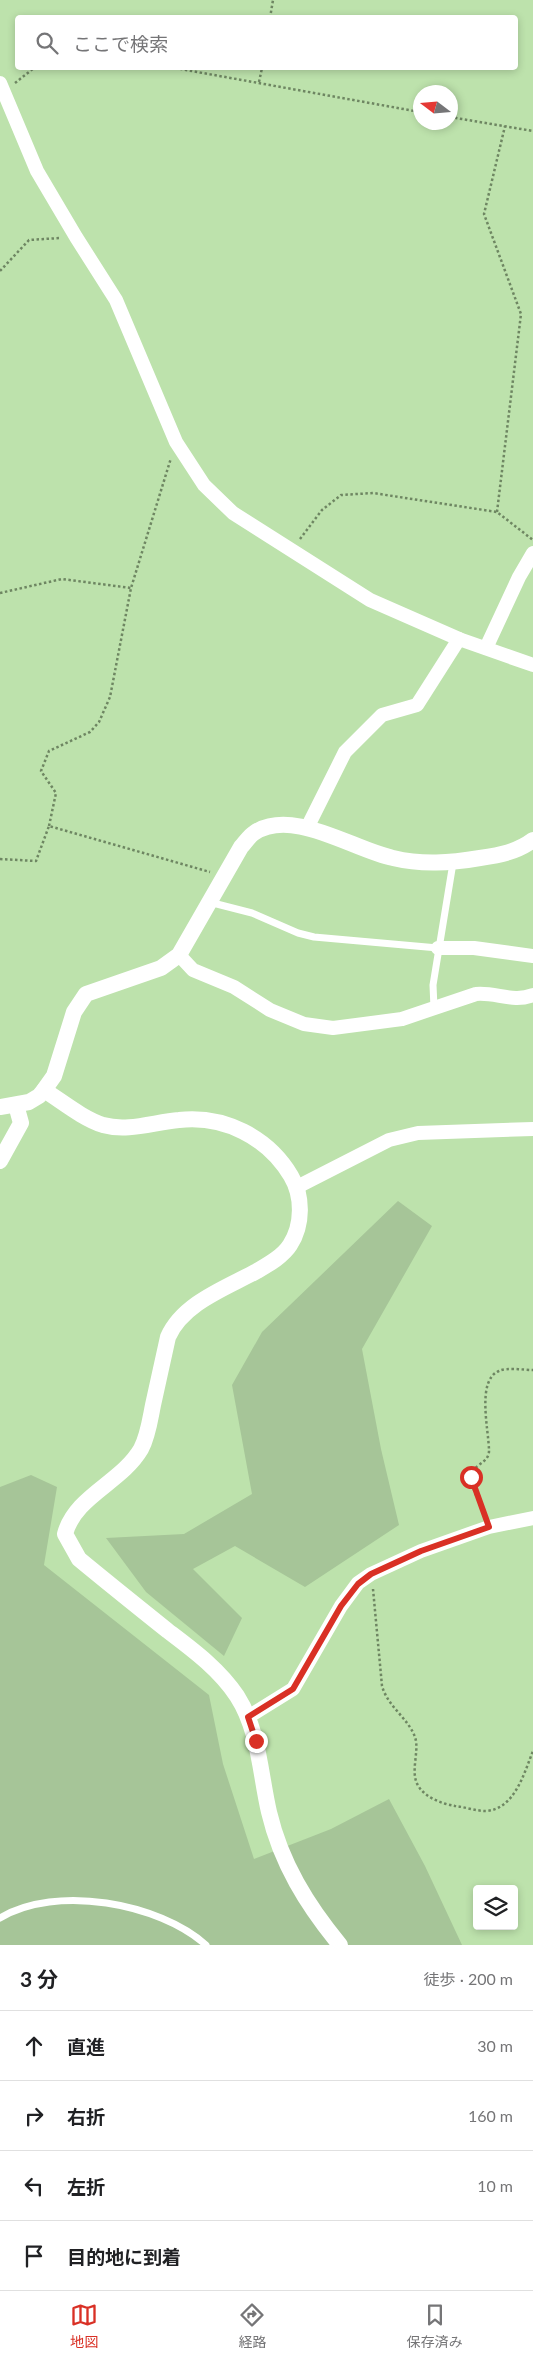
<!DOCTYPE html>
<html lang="ja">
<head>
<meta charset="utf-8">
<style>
	body { margin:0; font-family:Lato,"Noto Sans JP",sans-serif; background:#f6f6f6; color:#202124 }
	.controls { position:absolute; right:15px; bottom:15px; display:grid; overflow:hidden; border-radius:5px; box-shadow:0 2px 8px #0003 }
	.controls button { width:45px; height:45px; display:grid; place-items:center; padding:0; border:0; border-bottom:1px solid #e0e0e0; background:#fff; color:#202124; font:25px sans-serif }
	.compass { position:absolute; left:413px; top:85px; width:45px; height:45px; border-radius:50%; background:#fff; box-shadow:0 2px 8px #0003; rotate:286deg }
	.stop { position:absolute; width:15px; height:15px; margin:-11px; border:4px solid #d93025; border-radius:50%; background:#fff }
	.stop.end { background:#d93025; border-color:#fff; box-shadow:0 1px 5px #0008 }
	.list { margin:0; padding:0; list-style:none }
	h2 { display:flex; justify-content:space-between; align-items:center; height:65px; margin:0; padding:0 20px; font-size:21px }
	h2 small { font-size:16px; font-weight:400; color:#757577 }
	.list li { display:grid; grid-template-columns:32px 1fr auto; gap:15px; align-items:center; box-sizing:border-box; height:70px; padding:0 20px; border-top:1px solid #e0e0e0 }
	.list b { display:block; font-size:19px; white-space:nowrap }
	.list em { font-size:16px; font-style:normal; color:#757577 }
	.icon { flex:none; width:28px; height:28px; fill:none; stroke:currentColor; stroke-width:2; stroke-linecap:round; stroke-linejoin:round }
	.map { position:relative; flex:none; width:533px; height:1945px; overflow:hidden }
	.search { position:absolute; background:#fff; box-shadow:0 2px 8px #0003; left:15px; right:15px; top:15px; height:55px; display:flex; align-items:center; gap:12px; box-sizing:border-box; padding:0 18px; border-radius:5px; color:#757577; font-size:19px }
	.sheet { height:345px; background:#fff }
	nav { display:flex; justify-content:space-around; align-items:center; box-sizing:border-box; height:70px; border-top:1px solid #e0e0e0; background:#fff; font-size:14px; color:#757577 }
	nav a { display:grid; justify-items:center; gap:2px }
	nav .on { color:#d93025 }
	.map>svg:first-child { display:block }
	.green { fill:#a6c598 }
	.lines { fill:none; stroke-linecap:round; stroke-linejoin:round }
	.path { stroke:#6e8662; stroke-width:2.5; stroke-dasharray:2.5 2.5; stroke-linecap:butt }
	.service { stroke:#fff; stroke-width:7 }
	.minor { stroke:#fff; stroke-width:14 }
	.tertiary { stroke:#fff; stroke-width:16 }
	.route { stroke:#d93025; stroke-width:6 }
</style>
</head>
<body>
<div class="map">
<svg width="533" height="1945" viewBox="0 0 533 1945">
	<rect width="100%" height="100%" fill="#bde2ac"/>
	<g class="green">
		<path d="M 398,1201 L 432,1226 L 362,1349 L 381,1449 L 399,1525 L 305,1587 L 235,1546 L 193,1569 L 242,1618 L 224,1656 L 146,1592 L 106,1538 L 184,1534 L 252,1494 L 232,1385 L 262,1332 Z"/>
		<path d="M 31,1475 L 57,1487 L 44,1565 L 209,1695 L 223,1764 L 254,1859 L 331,1829 L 389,1799 L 425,1866 L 462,1945 L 0,1945 L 0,1487 Z"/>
	</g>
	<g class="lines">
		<g class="path">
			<path d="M 270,18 L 273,0"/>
			<path d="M 175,68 L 420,112"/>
			<path d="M 259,82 L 262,68"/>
			<path d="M 15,83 L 34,68"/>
			<path d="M 450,117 L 533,131"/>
			<path d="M 0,271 L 29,240 L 60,238"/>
			<path d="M 497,512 L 521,314 L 484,214 L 505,126"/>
			<path d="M 300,539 L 322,510 L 341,495 L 373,493 L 497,512 L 533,540"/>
			<path d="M 0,593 L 62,579 L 131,588"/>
			<path d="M 49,826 L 56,793 L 41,771 L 49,751 L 90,732 L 99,722 L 110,697 L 131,588 L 171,458"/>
			<path d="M 0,859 L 36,861 L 49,826 L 210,872"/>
			<path d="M 484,1514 C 480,1503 472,1489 471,1478 C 470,1465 489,1464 489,1451 C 489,1431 476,1380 499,1371 C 507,1367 523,1370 533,1370"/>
			<path d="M 373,1589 L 382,1686 C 388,1707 408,1718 415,1737 C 420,1752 409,1773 419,1787 C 426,1798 443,1804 455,1806 C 465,1807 476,1811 486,1811 C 515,1809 524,1773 533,1751"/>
		</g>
		<g class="service">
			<path d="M 209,902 L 252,913 L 298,933 L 314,937 L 438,948"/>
			<path d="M 434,1008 L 433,985 L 453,863"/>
			<path d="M 0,1918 C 56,1884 159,1903 206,1945"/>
		</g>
		<g class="minor">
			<path d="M 0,83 L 37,171 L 76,237 L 116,300 L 176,442 L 204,485 L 233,513 L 370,600 L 459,639 L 533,665"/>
			<path d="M 486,648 L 519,577 L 533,553"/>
			<path d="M 307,828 L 345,752 L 382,715 L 417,705 L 459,639"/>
			<path d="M 438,948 L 474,948 L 533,956"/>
			<path d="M 179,955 L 193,970 L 234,987 L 270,1010 L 304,1024 L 333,1028 L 402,1019 L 476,994 C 496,992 513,1003 533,995"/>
			<path d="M 297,1187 L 389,1140 L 418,1133 L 533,1129"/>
			<path d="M 248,1717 L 293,1689 L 341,1606 L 358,1583 L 371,1574 L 421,1551 L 489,1527 L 533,1518"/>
		</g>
		<g class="tertiary">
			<path d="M 44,1090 C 63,1102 82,1118 103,1125 C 128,1132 154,1122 179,1120 C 224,1115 268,1137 291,1176 C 303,1196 303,1225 290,1245 C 283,1256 269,1264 257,1271 C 226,1288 183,1303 168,1337 C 163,1360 158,1382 153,1405 C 150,1420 148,1436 141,1449 C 121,1483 75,1496 65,1534 L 79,1559 C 108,1583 138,1607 168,1631 C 193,1650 219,1669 237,1696 C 259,1730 260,1773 269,1812 C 281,1863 307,1905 340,1945"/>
			<path d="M 0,1107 L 29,1102 L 39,1096 L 44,1090 L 54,1076 L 74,1012 L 86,994 L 161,968 L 179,955 L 241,847 C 245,843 249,836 254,833 C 292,807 354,850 393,858 C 422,865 450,863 480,858 C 500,855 517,852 533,840"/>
			<path d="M 0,1161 L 21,1123 L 16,1105"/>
		</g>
	</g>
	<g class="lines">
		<path class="route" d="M 256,1741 L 248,1717 L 293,1689 L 341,1606 L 358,1584 L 371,1574 L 421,1551 L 489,1527 L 471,1477"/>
	</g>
</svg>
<div class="controls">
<button><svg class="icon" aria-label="layers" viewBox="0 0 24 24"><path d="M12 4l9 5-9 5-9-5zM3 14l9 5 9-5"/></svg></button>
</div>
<svg class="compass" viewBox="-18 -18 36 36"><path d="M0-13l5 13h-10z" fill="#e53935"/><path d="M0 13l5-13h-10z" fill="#757577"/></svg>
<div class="stop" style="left:471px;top:1477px"></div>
<div class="stop end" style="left:256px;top:1741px"></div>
<div class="search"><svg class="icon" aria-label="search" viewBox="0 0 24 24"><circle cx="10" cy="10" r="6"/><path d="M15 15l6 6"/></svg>ここで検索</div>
</div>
<section class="sheet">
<h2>3 分<small>徒歩 · 200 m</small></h2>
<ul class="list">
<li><svg class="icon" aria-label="ahead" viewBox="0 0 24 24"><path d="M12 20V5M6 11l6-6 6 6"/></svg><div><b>直進</b></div><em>30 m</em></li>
<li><svg class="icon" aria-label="right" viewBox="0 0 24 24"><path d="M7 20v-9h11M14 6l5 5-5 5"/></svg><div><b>右折</b></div><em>160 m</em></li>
<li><svg class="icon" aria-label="left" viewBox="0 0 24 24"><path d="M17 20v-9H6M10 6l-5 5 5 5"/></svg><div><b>左折</b></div><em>10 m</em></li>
<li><svg class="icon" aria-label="arrive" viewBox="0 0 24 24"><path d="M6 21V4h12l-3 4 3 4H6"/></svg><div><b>目的地に到着</b></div></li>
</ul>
</section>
<nav>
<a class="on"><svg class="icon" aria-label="map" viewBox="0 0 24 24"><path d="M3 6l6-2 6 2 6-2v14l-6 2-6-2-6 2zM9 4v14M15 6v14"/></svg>地図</a>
<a><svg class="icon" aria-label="directions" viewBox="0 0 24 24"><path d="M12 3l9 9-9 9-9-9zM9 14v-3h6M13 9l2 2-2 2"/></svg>経路</a>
<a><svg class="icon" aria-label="saved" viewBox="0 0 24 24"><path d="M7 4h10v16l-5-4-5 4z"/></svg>保存済み</a>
</nav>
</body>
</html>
